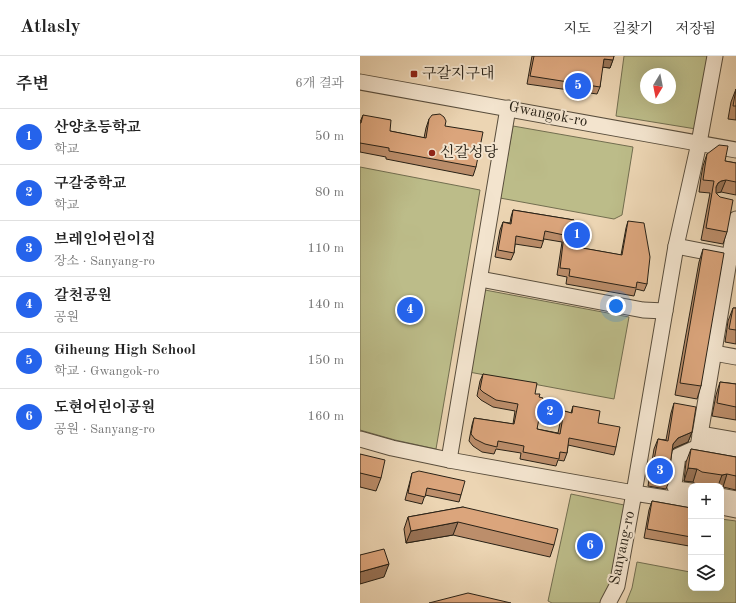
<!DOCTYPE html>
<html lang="ko">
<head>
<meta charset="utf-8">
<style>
	body { margin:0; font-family:"Old Standard TT","Noto Serif KR",serif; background:#f2f2f2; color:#222 }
	.controls { position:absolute; right:12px; bottom:12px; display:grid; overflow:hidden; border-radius:8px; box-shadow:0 4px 16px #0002 }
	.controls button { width:36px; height:36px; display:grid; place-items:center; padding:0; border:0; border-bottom:1px solid #e0e0e0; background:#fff; color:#222; font:20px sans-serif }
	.compass { position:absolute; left:280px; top:12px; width:36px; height:36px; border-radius:50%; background:#fff; box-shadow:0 4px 16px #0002; rotate:190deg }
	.you { position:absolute; left:256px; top:250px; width:14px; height:14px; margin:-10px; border:3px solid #fff; border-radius:50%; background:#1a73e8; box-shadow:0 0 0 6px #1a73e833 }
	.badge { display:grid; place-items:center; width:26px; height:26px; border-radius:50%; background:#2563eb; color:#fff; font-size:13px; font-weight:700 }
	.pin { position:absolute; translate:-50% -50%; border:2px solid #fff; box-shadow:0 1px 4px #0006 }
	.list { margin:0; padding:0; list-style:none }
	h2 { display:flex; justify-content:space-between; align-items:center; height:52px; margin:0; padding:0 16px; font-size:17px }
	h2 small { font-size:13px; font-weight:400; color:#767676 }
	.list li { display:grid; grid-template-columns:26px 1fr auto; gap:12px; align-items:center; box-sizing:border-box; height:56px; padding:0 16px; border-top:1px solid #e0e0e0 }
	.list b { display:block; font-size:15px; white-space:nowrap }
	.list p { margin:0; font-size:13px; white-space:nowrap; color:#767676 }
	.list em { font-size:13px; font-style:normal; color:#767676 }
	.icon { flex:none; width:22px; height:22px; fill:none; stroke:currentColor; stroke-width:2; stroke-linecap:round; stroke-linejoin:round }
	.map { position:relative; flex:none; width:376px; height:547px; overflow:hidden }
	header { display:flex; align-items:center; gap:24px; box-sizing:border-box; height:56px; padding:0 20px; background:#fff; border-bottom:1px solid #e0e0e0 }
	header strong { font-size:19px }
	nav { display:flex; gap:22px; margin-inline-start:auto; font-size:14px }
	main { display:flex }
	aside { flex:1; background:#fff }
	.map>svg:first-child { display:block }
	.green { fill:#bcbc89; stroke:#726e50; fill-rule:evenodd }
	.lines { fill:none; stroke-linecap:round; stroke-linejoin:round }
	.minor-casing { stroke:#594e3d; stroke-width:17 }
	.minor { stroke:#f3e4ce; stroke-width:15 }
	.wall { fill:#bc8e6b; stroke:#282116 }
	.shaded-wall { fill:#997457; stroke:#282116 }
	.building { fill:#dba57c; stroke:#282116 }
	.poi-dot { fill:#8f2418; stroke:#f3e4ce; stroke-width:1.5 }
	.labels { text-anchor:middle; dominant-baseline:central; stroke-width:4; stroke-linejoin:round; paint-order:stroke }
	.poi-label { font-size:15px; fill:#282116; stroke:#f3e4ce; text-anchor:start }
	.street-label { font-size:15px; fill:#282116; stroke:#f3e4ce }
</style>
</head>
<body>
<header>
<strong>Atlasly</strong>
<nav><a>지도</a><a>길찾기</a><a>저장됨</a></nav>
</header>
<main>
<aside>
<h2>주변<small>6개 결과</small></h2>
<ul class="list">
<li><span class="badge">1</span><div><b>산양초등학교</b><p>학교</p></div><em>50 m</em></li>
<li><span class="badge">2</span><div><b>구갈중학교</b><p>학교</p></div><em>80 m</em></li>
<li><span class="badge">3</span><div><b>브레인어린이집</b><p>장소 · Sanyang-ro</p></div><em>110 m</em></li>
<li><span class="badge">4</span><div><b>갈천공원</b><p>공원</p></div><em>140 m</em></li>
<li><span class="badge">5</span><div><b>Giheung High School</b><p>학교 · Gwangok-ro</p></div><em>150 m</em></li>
<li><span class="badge">6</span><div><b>도현어린이공원</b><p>공원 · Sanyang-ro</p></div><em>160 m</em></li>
</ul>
</aside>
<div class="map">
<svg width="376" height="547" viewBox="0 0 376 547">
	<rect width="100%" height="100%" fill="#ecd5b3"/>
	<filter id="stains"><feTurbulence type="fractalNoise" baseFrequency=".005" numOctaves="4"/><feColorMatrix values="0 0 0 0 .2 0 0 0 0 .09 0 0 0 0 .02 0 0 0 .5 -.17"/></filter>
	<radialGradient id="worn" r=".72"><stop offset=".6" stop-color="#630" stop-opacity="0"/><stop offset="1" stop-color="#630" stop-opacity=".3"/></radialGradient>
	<g class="green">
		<path d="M 264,0 L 348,0 L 336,73 L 256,60 ZM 286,18 L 310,18 L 310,42 L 286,42 Z"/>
		<path d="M 153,70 L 273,91 L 262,159 L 254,163 L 140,142 Z"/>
		<path d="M 0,111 L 120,134 L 76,393 L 35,384 L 0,374 Z"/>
		<path d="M 125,234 L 269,261 L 254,343 L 109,316 Z"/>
		<path d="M 211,438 L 269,450 L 253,530 L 244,547 L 192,547 L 188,545 Z"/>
		<path d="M 361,463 L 376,465 L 376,547 L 266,547 L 272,532 L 277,506 L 330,516 L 331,514 L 331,532 L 361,532 Z"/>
	</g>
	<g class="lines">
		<g class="minor-casing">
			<g id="minor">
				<path d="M 0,26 L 376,94"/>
				<path d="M 316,190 L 362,199"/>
				<path d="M 120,223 L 283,254 L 305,255"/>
				<path d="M 354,297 L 376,301"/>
				<path d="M 340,378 L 376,384"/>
				<path d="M 0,383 L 32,392 L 89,404 L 274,437 L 316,190 L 339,87 L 355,0"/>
				<path d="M 338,391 L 376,163"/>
				<path d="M 89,404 L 148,52"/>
				<path d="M 331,435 L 316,433 L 314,428 L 318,400 L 338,391 L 376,398"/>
				<path d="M 361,440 L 376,443"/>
				<path d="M 361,451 L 376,454"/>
				<path d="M 248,547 L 257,530 L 274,437 L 331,446"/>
			</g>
		</g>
		<use href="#minor" class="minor"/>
	</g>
	<g class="wall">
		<path d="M 172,0 L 254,0 L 250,12 L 242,11 L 240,31 L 237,38 L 167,28 Z"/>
		<path d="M 376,33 L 376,64 L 368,63 L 371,46 Z"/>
		<path d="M 3,59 L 30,75 L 64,82 L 66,72 L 69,63 L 85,70 L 116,111 L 113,120 L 26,103 L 26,101 L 0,96 L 0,66 Z"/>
		<path d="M 347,98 L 365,105 L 376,107 L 376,139 L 361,136 L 356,137 L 367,176 L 363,188 L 341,184 L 350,137 L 339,136 L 341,121 L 343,110 Z"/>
		<path d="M 153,154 L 214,164 L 211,190 L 261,199 L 266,172 L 268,165 L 287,228 L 284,235 L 276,233 L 274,240 L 206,228 L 207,221 L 197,219 L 202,186 L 184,183 L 181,192 L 155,188 L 154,197 L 151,204 L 135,201 L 140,174 L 143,166 L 150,167 L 151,161 Z"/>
		<path d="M 343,193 L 341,330 L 337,343 L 315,339 L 339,206 Z"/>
		<path d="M 373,252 L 376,252 L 376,288 L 365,286 L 368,265 Z"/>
		<path d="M 123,318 L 175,338 L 177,373 L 198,377 L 201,362 L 204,355 L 211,357 L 213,350 L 238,367 L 256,391 L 254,399 L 208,389 L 207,397 L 204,405 L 198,404 L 196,410 L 160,403 L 161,397 L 136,393 L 134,398 L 122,396 L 113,390 L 109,385 L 112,369 L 114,362 L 153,368 L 155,355 L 133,351 L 121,344 L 117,340 L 120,325 Z"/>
		<path d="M 360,326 L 376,328 L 376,364 L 352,360 L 356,339 Z"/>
		<path d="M 314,347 L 332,376 L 328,386 L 314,392 L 312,395 L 309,417 L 310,423 L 306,433 L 288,430 L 294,393 L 298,383 L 306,384 L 311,357 Z"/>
		<path d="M 331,393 L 376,401 L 376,434 L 363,431 L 361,430 L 344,430 L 337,429 L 333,426 L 324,425 L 326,406 Z"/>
		<path d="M 0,398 L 21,422 L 16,435 L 0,431 Z"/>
		<path d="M 52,417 L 101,439 L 99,446 L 65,439 L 62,448 L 45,444 L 50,425 Z"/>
		<path d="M 292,445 L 331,452 L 331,485 L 329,490 L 284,482 L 289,454 Z"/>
		<path d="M 103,451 L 194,489 L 190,501 L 93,479 L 46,487 L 44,473 L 48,461 Z"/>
	</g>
	<g class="shaded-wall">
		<path d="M 244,3 L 253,4 L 250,12 L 241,11 Z"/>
		<path d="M 366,124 L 361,136 L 357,137 L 353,139 L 356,131 L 358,127 L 361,125 Z"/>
		<path d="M 332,376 L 328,386 L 314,392 L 309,398 L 313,388 L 318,382 Z"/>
		<path d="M 328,412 L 337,413 L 333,426 L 324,425 Z"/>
		<path d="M 367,418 L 363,431 L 361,431 L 361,430 L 358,430 L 362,419 Z"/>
		<path d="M 98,466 L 93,479 L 46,487 L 51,475 Z"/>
		<path d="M 29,508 L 24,521 L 0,528 L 0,516 Z"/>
	</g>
	<g class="building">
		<path d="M 174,0 L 254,0 L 253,4 L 244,3 L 240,31 L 170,20 Z"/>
		<path d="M 376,33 L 376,50 L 373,50 Z"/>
		<path d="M 80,58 L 84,61 L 86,65 L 85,70 L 123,76 L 116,111 L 29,95 L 29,92 L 0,87 L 0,67 L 1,67 L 3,59 L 31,64 L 30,75 L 66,82 L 69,63 L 72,59 Z"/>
		<path d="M 359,89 L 368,90 L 365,105 L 376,107 L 376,126 L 366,124 L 361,125 L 358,127 L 356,131 L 356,137 L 360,141 L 373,144 L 367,176 L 346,172 L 354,125 L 343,124 L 345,110 L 347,98 Z"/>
		<path d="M 153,154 L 214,164 L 211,190 L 262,199 L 268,165 L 284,167 L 290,201 L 287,228 L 277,226 L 276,232 L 209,220 L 210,213 L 200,212 L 204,179 L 185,175 L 183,185 L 156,180 L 154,197 L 138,194 L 143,166 L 151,168 Z"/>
		<path d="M 343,193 L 364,197 L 341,330 L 320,327 Z"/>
		<path d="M 373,252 L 376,252 L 376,274 L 369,273 Z"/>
		<path d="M 123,318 L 177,327 L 175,338 L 180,338 L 179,341 L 183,342 L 177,373 L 200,378 L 204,355 L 212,357 L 213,350 L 240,355 L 238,367 L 260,371 L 256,391 L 209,382 L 207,397 L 200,396 L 199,403 L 163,396 L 164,390 L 138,385 L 137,391 L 125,388 L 115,383 L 111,378 L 114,362 L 154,368 L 158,348 L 136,344 L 123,336 L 120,333 Z"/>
		<path d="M 360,326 L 376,328 L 376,351 L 357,347 Z"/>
		<path d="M 314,347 L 336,351 L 332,376 L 318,382 L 313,388 L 309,417 L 310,423 L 291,420 L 298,383 L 308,385 Z"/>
		<path d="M 331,393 L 376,401 L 376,420 L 367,418 L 362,419 L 342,416 L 337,413 L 328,412 Z"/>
		<path d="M 0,398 L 25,404 L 21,422 L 0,417 Z"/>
		<path d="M 59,415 L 105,425 L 101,439 L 67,432 L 65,441 L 48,437 L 52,417 Z"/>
		<path d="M 292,445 L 331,452 L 331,481 L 287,473 Z"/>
		<path d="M 103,451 L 198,473 L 194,489 L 98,466 L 51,475 L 48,461 Z"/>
		<path d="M 24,493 L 29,508 L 0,516 L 0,499 Z"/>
		<path d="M 108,537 L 151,547 L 69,547 Z"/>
	</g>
	<g class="poi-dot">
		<rect x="50" y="14" width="8" height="8" rx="2"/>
		<circle cx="72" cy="97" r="4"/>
	</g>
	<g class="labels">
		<g class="poi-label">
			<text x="62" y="18">구갈지구대</text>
			<text x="80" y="97">신갈성당</text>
		</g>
		<g class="street-label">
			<text transform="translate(188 59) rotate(11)">Gwangok-ro</text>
			<text transform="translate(263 492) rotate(-78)">Sanyang-ro</text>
		</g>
	</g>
	<rect width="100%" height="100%" filter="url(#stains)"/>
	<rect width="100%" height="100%" fill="url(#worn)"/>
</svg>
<div class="controls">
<button>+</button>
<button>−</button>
<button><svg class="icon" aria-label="layers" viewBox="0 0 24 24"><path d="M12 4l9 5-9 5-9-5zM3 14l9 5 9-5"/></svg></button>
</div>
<svg class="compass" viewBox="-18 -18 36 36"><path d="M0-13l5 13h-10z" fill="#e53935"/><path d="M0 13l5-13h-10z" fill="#767676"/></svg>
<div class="you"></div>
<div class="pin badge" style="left:217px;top:179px">1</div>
<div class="pin badge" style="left:190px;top:356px">2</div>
<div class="pin badge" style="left:300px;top:415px">3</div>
<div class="pin badge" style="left:50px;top:254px">4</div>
<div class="pin badge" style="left:218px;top:30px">5</div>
<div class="pin badge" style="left:230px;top:490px">6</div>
</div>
</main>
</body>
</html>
